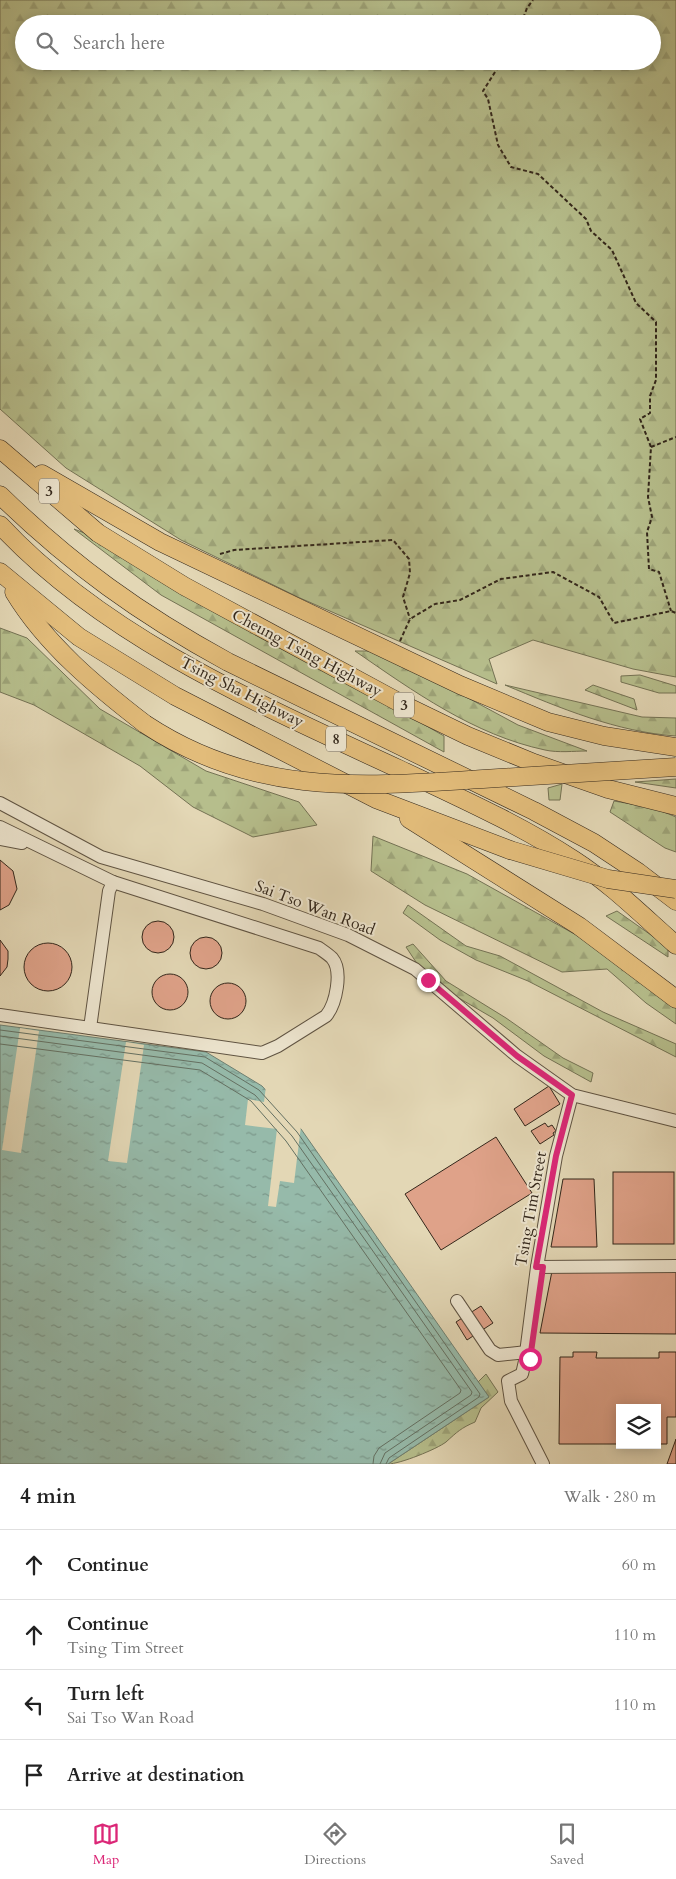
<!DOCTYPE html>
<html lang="en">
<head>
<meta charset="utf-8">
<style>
	body { margin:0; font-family:Cardo,serif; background:#f2f2f2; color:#222 }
	.controls { position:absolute; right:15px; bottom:15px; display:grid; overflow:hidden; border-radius:0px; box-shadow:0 2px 12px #0003 }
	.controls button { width:45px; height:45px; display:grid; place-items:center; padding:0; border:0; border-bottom:1px solid #e0e0e0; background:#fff; color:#222; font:25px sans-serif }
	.stop { position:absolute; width:15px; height:15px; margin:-11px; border:4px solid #db2777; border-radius:50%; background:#fff }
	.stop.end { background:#db2777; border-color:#fff; box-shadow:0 1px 5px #0008 }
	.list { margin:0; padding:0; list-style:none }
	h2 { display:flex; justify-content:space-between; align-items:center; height:65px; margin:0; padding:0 20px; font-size:21px }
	h2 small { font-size:16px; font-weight:400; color:#767676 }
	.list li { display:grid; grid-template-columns:32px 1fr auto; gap:15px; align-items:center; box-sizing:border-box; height:70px; padding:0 20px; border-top:1px solid #e0e0e0 }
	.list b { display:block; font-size:19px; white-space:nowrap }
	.list p { margin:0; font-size:16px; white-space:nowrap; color:#767676 }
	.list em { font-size:16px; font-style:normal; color:#767676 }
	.icon { flex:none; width:28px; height:28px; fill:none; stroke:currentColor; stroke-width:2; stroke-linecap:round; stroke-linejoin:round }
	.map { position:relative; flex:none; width:676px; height:1464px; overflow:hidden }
	.search { position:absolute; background:#fff; box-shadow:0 2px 12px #0003; left:15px; right:15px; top:15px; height:55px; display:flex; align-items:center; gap:12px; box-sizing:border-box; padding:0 18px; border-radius:28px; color:#767676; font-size:19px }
	.sheet { height:345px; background:#fff }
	nav { display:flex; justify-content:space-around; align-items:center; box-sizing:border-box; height:70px; border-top:1px solid #e0e0e0; background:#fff; font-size:14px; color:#767676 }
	nav a { display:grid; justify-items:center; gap:2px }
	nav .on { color:#db2777 }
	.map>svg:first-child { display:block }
	.forest { fill:url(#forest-firs); stroke:#747254; fill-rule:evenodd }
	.water { fill:url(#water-ripples); stroke:#6e7f71 }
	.pier { fill:#e3d7b5 }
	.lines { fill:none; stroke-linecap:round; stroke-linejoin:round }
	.shore { stroke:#647062; stroke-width:1 }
	.building { fill:#dfa289; stroke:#33271b }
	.minor-casing { stroke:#5f5342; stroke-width:14 }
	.highway-casing { stroke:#33271b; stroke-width:19 }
	.path { stroke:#33271b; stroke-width:2; stroke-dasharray:4 2.5; stroke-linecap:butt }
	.minor { stroke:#ede5cf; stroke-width:12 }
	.highway { stroke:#e2bc7a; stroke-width:18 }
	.highway-bridge-casing { stroke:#33271b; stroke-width:19; stroke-linecap:butt }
	.highway-bridge { stroke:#e2bc7a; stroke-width:18 }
	.route { stroke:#db2777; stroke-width:6 }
	.labels { text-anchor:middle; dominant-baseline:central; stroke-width:4; stroke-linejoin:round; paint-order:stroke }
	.shield { fill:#ede5cf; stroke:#6b6051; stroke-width:1 }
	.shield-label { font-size:15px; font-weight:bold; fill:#33271b }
	.street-label { font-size:16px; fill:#33271b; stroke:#ede5cf }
</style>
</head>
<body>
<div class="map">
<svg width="676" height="1464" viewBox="0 0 676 1464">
	<defs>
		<pattern id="forest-firs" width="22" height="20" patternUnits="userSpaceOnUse" patternTransform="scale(1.25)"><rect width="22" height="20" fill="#b6be8c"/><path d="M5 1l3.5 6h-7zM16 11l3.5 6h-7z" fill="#9da378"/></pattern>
		<pattern id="water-ripples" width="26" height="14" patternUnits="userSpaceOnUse" patternTransform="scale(1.25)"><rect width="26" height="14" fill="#96baaa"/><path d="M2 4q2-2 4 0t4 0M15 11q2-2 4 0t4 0" fill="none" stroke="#7b978a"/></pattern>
	</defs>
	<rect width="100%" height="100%" fill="#e3d7b5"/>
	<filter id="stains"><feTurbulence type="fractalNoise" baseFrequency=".004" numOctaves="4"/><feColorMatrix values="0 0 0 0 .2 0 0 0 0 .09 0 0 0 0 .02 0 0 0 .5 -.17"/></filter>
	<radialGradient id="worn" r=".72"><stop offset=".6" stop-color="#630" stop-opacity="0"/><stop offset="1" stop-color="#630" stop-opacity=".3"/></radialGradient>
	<g class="forest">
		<path d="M 0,0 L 676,0 L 676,677 L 633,669 L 533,640 L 489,659 L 497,684 L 300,598 L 181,540 L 66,468 L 0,409 ZM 24,24 L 652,24 L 652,61 L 24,61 Z"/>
		<path d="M 74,529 L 103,540 L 444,736 L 444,752 L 161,595 Z"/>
		<path d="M 0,628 L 27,638 L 100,709 L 206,771 L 299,802 L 317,825 L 253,837 L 193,807 L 140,766 L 34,705 L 0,692 Z"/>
		<path d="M 355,651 L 369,651 L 444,685 L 518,725 L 587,751 C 574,751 558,753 545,750 C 474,735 413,691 355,651 Z"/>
		<path d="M 640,675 L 676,686 L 676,693 L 659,693 L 621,682 L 621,676 Z"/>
		<path d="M 505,685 L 642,717 L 676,718 L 676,736 C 617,732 560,708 505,685 Z"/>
		<path d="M 593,685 L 634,699 L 637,710 L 585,690 Z"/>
		<path d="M 676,779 L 676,788 L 635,782 Z"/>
		<path d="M 562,784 L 560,800 L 549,800 L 548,788 Z"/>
		<path d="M 614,801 L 654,808 L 676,817 L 676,852 L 665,848 L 610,812 Z"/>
		<path d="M 373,836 L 467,874 L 603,950 L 676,1005 L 676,1024 L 646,1003 L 607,969 L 562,972 L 425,905 L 371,871 Z"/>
		<path d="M 408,905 L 466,946 L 500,956 L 603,1012 L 676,1044 L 676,1057 L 528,981 L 476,960 L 440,940 L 403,913 Z"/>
		<path d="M 617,911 L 668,947 L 668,957 L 606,916 Z"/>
		<path d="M 413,944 L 446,981 L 506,1018 L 563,1058 L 593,1073 L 591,1082 L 544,1056 L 493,1018 L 428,980 L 406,947 Z"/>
		<path d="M 486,1374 L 498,1392 L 481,1408 L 475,1422 C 461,1428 457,1432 446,1442 C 437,1449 400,1464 388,1464 L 489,1397 L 478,1382 Z"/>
	</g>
	<path class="water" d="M 0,1025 L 206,1052 L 262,1086 L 301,1129 L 489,1397 L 388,1464 L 0,1464 Z"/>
	<g class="pier">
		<path d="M 20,1028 L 39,1031 L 21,1153 L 2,1150 Z"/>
		<path d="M 126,1042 L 144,1045 L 127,1163 L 108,1161 Z"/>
		<path d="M 266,1086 L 301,1126 L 294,1183 L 280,1181 L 276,1207 L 268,1206 L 277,1129 L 245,1125 L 248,1099 L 264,1102 Z"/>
	</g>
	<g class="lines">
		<g class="shore">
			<path d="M 0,1030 L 205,1057 L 259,1090 L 297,1132 L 480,1394 L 479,1397 L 389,1458 L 386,1464"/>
			<path d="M 0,1036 L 202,1063 L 255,1095 L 292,1136 L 472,1392 L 471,1395 L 385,1453 L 380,1464"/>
			<path d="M 0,1044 L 200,1070 L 251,1101 L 286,1141 L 461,1390 L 460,1393 L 379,1448 L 374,1456 L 373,1464"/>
		</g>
	</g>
	<g class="building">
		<path d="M 0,860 L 13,871 L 17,889 L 9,905 L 0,910 Z"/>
		<circle cx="158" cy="937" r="16"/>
		<circle cx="206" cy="953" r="16"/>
		<path d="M 0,940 L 8,951 L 8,959 L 7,967 L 0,976 Z"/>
		<circle cx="48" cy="967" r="24"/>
		<circle cx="170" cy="992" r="18"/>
		<circle cx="228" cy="1001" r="18"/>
		<path d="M 549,1086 L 560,1104 L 525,1126 L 514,1109 Z"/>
		<path d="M 545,1123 L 548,1127 L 552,1125 L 556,1131 L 553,1133 L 554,1135 L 540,1144 L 531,1131 Z"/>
		<path d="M 496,1137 L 532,1193 L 441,1250 L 405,1194 Z"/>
		<rect x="613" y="1172" width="61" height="72"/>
		<path d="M 563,1179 L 594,1179 L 597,1247 L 551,1247 Z"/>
		<path d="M 676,1270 L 676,1334 L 540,1333 L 552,1271 Z"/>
		<path d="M 481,1306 L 493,1323 L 467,1340 L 456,1322 Z"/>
		<path d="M 573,1352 L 597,1352 L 596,1358 L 659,1358 L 659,1352 L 676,1352 L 676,1417 L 667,1417 L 667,1444 L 657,1444 L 657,1408 L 620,1408 L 620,1444 L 559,1444 L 560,1357 L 573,1357 Z"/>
		<path d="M 676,1439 L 676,1464 L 667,1464 Z"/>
	</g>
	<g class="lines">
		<g class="minor-casing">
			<g id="minor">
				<path d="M 0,803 L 101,857 L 263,904 L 348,935 L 415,969 L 517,1056 L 572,1095 L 676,1121"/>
				<path d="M 0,827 L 113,882 L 319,948 C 323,951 328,954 332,958 C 343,971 336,1004 326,1016 L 278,1046 L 262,1053 L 90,1028"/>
				<path d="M 0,839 L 22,843"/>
				<path d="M 0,1015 L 90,1028 L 109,891 L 113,882"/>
				<path d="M 537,1267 L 676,1266"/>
				<path d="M 457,1301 L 490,1350 L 498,1355 L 527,1352"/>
				<path d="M 543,1464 L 511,1401 L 508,1381 L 522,1374 L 525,1361 L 537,1267 L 556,1156 L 572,1095"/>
			</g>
		</g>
		<g class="highway-casing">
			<g id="highway">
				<path d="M 0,449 L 98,533 L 184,586 L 404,705 L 468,736 L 534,763 L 608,789 L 676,806"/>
				<path d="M 42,474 L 160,542 L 460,685 L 548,722 L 604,736 L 676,747"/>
				<path d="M 0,495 C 72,565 140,614 228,662 L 534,811 L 594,843 L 638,872 L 676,901"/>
				<path d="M 0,525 C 105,638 261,705 399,769 C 458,797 519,824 574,860 C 611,884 643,916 676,945"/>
				<path d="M 0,572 L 79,637 L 175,696 L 376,799 L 510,850"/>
				<path d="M 14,592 C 46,645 97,687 145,724"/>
				<path d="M 409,819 L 579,926 L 676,999"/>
			</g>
		</g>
		<g class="path">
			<path d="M 521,24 L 527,8 L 533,0"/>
			<path d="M 502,61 L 483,91 L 488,99 L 498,145 L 511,167 L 538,174 L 586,219 L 591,231 L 612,250 L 636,303 L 656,322 L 656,380 L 650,396 L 650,413 L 640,419 L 651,447 L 648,497 L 652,517 L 647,532 L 649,569 L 659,572 L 671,611"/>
			<path d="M 651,447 L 676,437"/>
			<path d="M 220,554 L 234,550 L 393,540 L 409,559 L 410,573 L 403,597 L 410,619"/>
			<path d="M 400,641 L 410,619 L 435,604 L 460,600 L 501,579 L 553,572 L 599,597 L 614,623 L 671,611 L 676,613"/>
		</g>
		<use href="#minor" class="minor"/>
		<use href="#highway" class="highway"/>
		<g class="highway-bridge-casing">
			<g id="highway-bridge">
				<path d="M 145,724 C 254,796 359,787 483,779 C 547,775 612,771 676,767"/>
				<path d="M 510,850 L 608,879 L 676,889"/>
			</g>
		</g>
		<use href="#highway-bridge" class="highway-bridge"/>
	</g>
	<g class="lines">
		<path class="route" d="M 428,980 L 517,1056 L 572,1095 L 556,1156 L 536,1267 L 543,1267 L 530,1359"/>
	</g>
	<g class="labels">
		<g class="shield">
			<rect x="39" y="478.5" width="20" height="25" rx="4"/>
			<rect x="394" y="692.5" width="20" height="25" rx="4"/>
			<rect x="326" y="726.5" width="20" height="25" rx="4"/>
		</g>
		<g class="shield-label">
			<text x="49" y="491">3</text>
			<text x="404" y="705">3</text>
			<text x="336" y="739">8</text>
		</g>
		<g class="street-label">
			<text transform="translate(307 653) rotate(28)">Cheung Tsing Highway</text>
			<text transform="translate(242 692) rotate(27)">Tsing Sha Highway</text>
			<text transform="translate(315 908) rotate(21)">Sai Tso Wan Road</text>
			<text transform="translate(531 1209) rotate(-80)">Tsing Tim Street</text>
		</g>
	</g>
	<rect width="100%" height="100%" filter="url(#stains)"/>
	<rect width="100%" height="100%" fill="url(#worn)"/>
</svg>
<div class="controls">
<button><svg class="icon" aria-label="layers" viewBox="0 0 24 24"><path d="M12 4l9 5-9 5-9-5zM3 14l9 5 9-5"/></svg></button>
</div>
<div class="stop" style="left:530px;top:1359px"></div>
<div class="stop end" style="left:428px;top:980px"></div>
<div class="search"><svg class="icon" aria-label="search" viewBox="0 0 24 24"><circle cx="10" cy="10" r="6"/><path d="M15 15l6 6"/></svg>Search here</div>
</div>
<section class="sheet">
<h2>4 min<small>Walk · 280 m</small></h2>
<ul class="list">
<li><svg class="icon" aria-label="ahead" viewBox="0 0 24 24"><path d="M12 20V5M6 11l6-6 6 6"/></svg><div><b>Continue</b></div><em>60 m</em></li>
<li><svg class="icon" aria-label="ahead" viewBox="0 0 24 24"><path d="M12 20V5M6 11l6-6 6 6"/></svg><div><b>Continue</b><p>Tsing Tim Street</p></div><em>110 m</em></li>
<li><svg class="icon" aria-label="left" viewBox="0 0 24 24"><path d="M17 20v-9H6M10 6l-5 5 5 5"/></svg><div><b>Turn left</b><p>Sai Tso Wan Road</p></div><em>110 m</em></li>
<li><svg class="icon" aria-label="arrive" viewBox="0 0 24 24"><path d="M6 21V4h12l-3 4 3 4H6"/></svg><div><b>Arrive at destination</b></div></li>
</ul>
</section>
<nav>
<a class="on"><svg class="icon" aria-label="map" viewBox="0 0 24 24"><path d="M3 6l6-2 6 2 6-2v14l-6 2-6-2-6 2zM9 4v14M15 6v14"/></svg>Map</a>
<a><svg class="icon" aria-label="directions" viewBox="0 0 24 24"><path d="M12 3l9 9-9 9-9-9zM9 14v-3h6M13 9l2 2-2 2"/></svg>Directions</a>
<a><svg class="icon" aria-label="saved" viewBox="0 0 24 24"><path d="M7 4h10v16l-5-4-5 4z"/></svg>Saved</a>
</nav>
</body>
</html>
